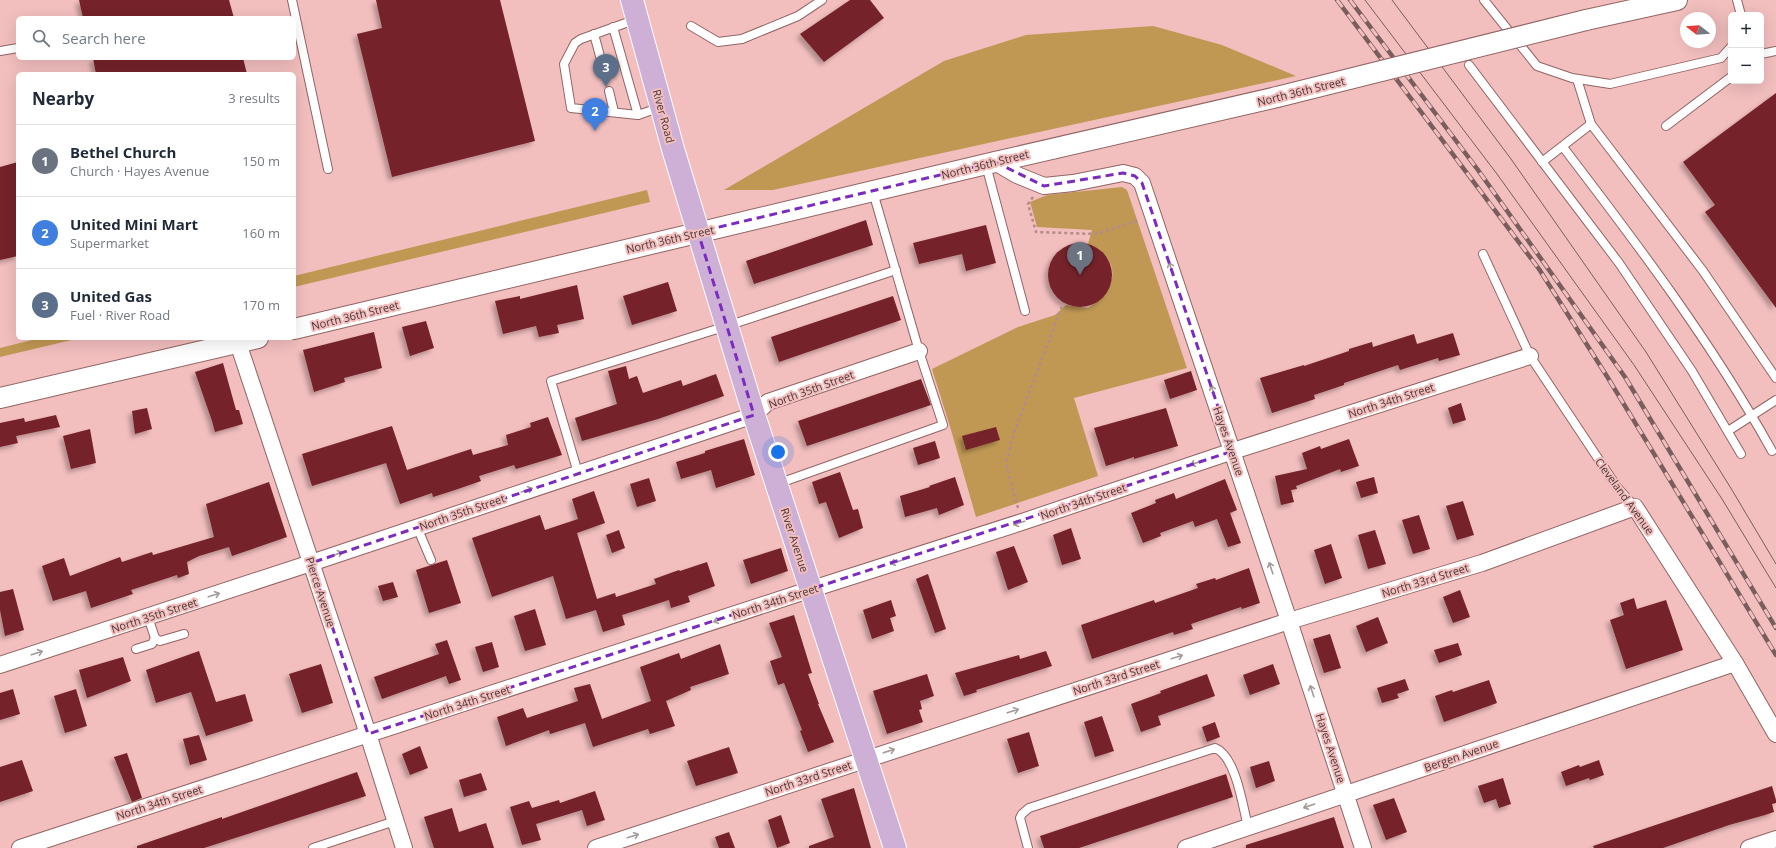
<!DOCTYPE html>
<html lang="en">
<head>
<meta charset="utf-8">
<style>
	body { margin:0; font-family:"Open Sans",sans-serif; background:#f2f2f3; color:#1f2937 }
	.controls { position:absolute; right:12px; top:12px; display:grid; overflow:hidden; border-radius:6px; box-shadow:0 4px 16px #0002 }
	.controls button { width:36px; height:36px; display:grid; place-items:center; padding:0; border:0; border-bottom:1px solid #e0e1e3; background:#fff; color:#1f2937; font:20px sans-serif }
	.compass { position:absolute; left:1680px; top:12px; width:36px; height:36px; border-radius:50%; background:#fff; box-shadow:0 4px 16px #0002; rotate:287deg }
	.you { position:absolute; left:778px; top:452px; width:14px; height:14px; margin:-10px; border:3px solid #fff; border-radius:50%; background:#1a73e8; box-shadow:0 0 0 6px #1a73e833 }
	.badge { display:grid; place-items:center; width:26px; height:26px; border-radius:50%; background:#257074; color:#fff; font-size:13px; font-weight:700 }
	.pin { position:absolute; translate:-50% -33px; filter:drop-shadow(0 1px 2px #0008) }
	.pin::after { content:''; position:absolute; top:21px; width:14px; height:12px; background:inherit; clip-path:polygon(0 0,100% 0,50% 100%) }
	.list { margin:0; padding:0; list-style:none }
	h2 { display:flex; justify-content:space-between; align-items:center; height:52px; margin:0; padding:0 16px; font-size:17px }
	h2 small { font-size:13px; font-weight:400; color:#747a83 }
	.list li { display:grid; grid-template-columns:26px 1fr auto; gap:12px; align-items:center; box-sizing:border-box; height:72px; padding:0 16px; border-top:1px solid #e0e1e3 }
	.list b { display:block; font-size:15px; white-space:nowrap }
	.list p { margin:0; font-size:13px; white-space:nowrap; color:#747a83 }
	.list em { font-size:13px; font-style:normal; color:#747a83 }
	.icon { flex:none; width:22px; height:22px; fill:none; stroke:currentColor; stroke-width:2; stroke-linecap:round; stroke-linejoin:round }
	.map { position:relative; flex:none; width:1776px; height:848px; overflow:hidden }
	.search { position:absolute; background:#fff; box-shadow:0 4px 16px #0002; left:16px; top:16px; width:280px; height:44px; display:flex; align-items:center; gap:10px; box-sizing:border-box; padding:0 14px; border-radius:6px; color:#747a83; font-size:15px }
	.panel { position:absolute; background:#fff; box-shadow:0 4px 16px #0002; left:16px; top:72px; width:280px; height:268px; border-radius:6px }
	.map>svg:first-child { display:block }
	.green { fill:#c09854 }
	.building { fill:#752129; filter:url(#shadow) }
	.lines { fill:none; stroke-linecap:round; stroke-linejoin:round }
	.service-casing { stroke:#926565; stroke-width:10 }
	.minor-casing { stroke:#926565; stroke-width:18 }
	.tertiary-casing { stroke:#926565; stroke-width:22 }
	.primary-casing { stroke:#fff; stroke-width:24 }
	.path { stroke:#b38b8b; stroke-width:2.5; stroke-dasharray:3 3; stroke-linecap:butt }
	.service { stroke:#fff; stroke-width:8 }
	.minor { stroke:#fff; stroke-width:16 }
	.tertiary { stroke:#fff; stroke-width:20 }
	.primary { stroke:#ceafd6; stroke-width:22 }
	.tram { stroke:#7a5d5d; stroke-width:1 }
	.rail-casing { stroke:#7a5d5d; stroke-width:4.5 }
	.rail { stroke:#f2bebe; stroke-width:3; stroke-dasharray:9; stroke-linecap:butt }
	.tertiary-bridge-casing { stroke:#926565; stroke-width:22; stroke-linecap:butt }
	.tertiary-bridge { stroke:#fff; stroke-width:20 }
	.oneway { stroke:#a49a9a }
	.marked { fill:none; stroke:#7b2cbf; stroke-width:3; stroke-dasharray:8 5; stroke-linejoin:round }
	.labels { text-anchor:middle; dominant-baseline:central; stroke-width:4; stroke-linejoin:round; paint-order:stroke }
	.street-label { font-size:11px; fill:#4a3636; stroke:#f2bebe }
</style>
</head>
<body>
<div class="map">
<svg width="1776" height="848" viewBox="0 0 1776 848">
	<defs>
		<filter id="shadow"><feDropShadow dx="-3.5" dy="3.5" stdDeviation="2" flood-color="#0004"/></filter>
	</defs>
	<rect width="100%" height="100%" fill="#f2bebe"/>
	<g class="green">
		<path d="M 1153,26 L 1222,45 L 1296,76 L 773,190 L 724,190 L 944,61 L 1026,35 Z"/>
		<path d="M 1122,187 L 1127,190 L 1187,368 L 1074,398 L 1098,476 L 976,517 L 951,430 L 932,369 L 1018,327 L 1055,315 L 1066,305 L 1088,308 C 1118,290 1123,259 1088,244 L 1092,230 L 1037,227 L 1030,202 L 1047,195 Z"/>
		<path d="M 647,190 L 650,202 L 294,287 L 294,276 Z"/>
		<path d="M 40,338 L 80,338 L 0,357 L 0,348 Z"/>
	</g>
	<g class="building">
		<path d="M 79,0 L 229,0 L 234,18 L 83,18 Z"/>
		<path d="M 376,0 L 500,0 L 535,141 L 392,177 L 357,34 L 382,28 Z"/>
		<path d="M 850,0 L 870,0 L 884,18 L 824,62 L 800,34 Z"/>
		<path d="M 93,58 L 243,58 L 247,74 L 96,74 Z"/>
		<path d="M 1776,93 L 1776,308 L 1705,212 L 1715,205 L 1683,162 Z"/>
		<path d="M 18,162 L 18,256 L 0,260 L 0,167 Z"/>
		<path d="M 866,220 L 873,245 L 754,284 L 746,261 Z"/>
		<path d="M 986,225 L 996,263 L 966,271 L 962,254 L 919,264 L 913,243 Z"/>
		<circle cx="1080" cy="275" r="32"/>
		<path d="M 668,282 L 677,311 L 632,325 L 623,296 Z"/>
		<path d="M 577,285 L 584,319 L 557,325 L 559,333 L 539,337 L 536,326 L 503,334 L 495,301 L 520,296 L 520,299 Z"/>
		<path d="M 893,296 L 901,320 L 779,362 L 771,337 Z"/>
		<path d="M 426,321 L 434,348 L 410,356 L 402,327 Z"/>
		<path d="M 374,332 L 382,368 L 344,378 L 345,382 L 314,392 L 303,350 Z"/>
		<path d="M 1453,333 L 1460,355 L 1439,361 L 1438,358 L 1400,370 L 1398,365 L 1344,383 L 1344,385 L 1314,395 L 1315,399 L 1272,413 L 1260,378 L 1304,365 L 1304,366 L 1349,351 L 1349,349 L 1372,342 L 1373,347 L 1414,334 L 1417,344 Z"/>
		<path d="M 223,363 L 236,410 L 239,410 L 243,424 L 215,432 L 212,421 L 195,372 Z"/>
		<path d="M 626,366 L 629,379 L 637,376 L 643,393 L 681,380 L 683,386 L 716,374 L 724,396 L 658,419 L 582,441 L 575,418 L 617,404 L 608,371 Z"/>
		<path d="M 1191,371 L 1197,390 L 1170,399 L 1164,380 Z"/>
		<path d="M 921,379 L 931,405 L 807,446 L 798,421 Z"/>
		<path d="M 1461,403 L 1466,420 L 1453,424 L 1448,408 Z"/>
		<path d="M 147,408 L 152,429 L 135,434 L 132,411 Z"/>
		<path d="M 1166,408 L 1178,446 L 1134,459 L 1134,457 L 1106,466 L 1094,428 Z"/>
		<path d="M 56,415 L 60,427 L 16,436 L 18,443 L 0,447 L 0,423 L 24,418 L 25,422 Z"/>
		<path d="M 548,417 L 562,455 L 516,469 L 514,465 L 479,476 L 481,481 L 455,490 L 433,497 L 432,493 L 400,504 L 386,463 L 312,486 L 302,454 L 392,426 L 407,470 L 471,449 L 473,455 L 508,445 L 506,435 L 531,427 L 530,423 Z"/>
		<path d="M 996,427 L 1000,440 L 966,450 L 962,436 Z"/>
		<path d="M 90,429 L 96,463 L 71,469 L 63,436 Z"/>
		<path d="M 744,439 L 755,475 L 716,488 L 711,470 L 681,479 L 676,462 L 705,453 L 705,451 Z"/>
		<path d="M 1349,439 L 1359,466 L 1341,472 L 1340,469 L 1296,486 L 1297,489 L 1291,490 L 1294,502 L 1281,505 L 1275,476 L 1307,469 L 1302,453 L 1320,446 L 1321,449 Z"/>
		<path d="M 935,441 L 940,458 L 918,465 L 913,448 Z"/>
		<path d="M 840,472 L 853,510 L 858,509 L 863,528 L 839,538 L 826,502 L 819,504 L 812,482 Z"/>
		<path d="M 955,477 L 964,505 L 939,515 L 937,508 L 905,517 L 900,496 L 930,487 L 929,486 Z"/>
		<path d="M 1374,477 L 1378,493 L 1361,498 L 1356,482 Z"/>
		<path d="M 649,478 L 656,501 L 637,507 L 630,484 Z"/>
		<path d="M 1225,479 L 1237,510 L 1230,513 L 1241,543 L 1228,547 L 1217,519 L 1195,527 L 1193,521 L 1160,533 L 1161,536 L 1143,543 L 1131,513 L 1156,503 L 1155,500 L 1174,493 L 1176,499 Z"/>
		<path d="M 269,482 L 287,537 L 232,556 L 229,547 L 199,556 L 187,562 L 189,574 L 178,578 L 177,575 L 131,590 L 133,594 L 91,608 L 86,591 L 53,601 L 42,566 L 64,558 L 70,576 L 120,557 L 122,562 L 152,552 L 153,555 L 214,537 L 206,504 Z"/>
		<path d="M 594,491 L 605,523 L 577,533 L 597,599 L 615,593 L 616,597 L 656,584 L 654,579 L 679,570 L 680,571 L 707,562 L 715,586 L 688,596 L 690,602 L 671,608 L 669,600 L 622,615 L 625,625 L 603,632 L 596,610 L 566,619 L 553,576 L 492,597 L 472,538 L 540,515 L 545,530 L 578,519 L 572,499 Z"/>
		<path d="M 1463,501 L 1474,535 L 1457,540 L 1446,506 Z"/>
		<path d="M 1419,515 L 1430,549 L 1413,554 L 1402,520 Z"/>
		<path d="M 1071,528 L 1081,559 L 1062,565 L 1053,535 Z"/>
		<path d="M 619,530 L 625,548 L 612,553 L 606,535 Z"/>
		<path d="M 1375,530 L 1386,564 L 1368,569 L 1358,535 Z"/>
		<path d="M 1331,544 L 1342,578 L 1325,584 L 1314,550 Z"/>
		<path d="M 1014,546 L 1028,582 L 1008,590 L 996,552 Z"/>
		<path d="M 781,548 L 788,571 L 751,584 L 743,560 Z"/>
		<path d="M 447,560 L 461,603 L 429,613 L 416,570 Z"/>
		<path d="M 1249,568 L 1260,603 L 1242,609 L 1241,607 L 1191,624 L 1193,629 L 1174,635 L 1173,632 L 1092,659 L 1081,625 L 1154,600 L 1155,603 L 1198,588 L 1196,584 L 1215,578 L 1216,580 Z"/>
		<path d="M 928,574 L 946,629 L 935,633 L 916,579 Z"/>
		<path d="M 393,582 L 398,597 L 383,601 L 378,586 Z"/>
		<path d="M 13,589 L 24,630 L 5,636 L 0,610 L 0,592 Z"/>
		<path d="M 1460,590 L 1470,617 L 1453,623 L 1443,597 Z"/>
		<path d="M 1634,598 L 1637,609 L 1666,600 L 1683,650 L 1626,669 L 1610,620 L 1624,615 L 1620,603 Z"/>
		<path d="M 891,600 L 896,616 L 890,618 L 894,631 L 872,639 L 863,610 Z"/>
		<path d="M 535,609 L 546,645 L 525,651 L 514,616 Z"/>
		<path d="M 794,615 L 812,673 L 808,674 L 819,704 L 818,704 L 834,742 L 808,752 L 800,731 L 802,730 L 784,683 L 778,685 L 770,661 L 782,657 L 769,623 Z"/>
		<path d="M 1378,617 L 1388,643 L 1366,652 L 1356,626 Z"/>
		<path d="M 1330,634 L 1341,668 L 1324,673 L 1313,639 Z"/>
		<path d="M 447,640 L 461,680 L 449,684 L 446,676 L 382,699 L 374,677 L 439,654 L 435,644 Z"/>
		<path d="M 492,642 L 499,667 L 483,672 L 475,647 Z"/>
		<path d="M 1458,643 L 1462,655 L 1439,663 L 1434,650 Z"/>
		<path d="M 720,644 L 729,674 L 690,687 L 691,690 L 666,701 L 675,726 L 650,734 L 648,729 L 593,747 L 585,723 L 550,734 L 549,730 L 506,746 L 497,717 L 523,708 L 527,718 L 578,701 L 574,688 L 590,684 L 602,719 L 651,701 L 640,667 L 679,653 L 681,659 Z"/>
		<path d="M 199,651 L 216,702 L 245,694 L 253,721 L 206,736 L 191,692 L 156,703 L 146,670 Z"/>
		<path d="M 1046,651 L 1052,666 L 976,690 L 977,692 L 964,696 L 955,673 L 1019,655 L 1020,659 Z"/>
		<path d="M 123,657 L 131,681 L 87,698 L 79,670 Z"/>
		<path d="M 321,664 L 333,703 L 302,713 L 289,674 Z"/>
		<path d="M 1273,664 L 1280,684 L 1250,695 L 1243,675 Z"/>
		<path d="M 927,674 L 934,696 L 920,701 L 922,709 L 919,710 L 923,722 L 887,734 L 873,691 Z"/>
		<path d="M 1207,674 L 1215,696 L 1158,716 L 1161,725 L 1141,732 L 1131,704 L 1161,693 L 1160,691 Z"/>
		<path d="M 1405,679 L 1409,690 L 1397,694 L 1399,698 L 1382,703 L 1377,688 Z"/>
		<path d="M 1489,680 L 1497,703 L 1444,722 L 1435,696 L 1452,690 L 1453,692 Z"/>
		<path d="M 13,689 L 20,714 L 0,720 L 0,693 Z"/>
		<path d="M 76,689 L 87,726 L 65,733 L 54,696 Z"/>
		<path d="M 1102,716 L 1114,751 L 1095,757 L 1084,722 Z"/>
		<path d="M 1215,722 L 1220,737 L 1207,742 L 1202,727 Z"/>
		<path d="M 1029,732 L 1039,766 L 1018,773 L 1007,739 Z"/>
		<path d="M 199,735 L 207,760 L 190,765 L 183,739 Z"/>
		<path d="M 420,746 L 428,768 L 410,775 L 402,754 Z"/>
		<path d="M 729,747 L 738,773 L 696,786 L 687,761 Z"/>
		<path d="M 127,753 L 142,798 L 132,802 L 114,757 Z"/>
		<path d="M 22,760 L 33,791 L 0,802 L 0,767 Z"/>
		<path d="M 1599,760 L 1604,775 L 1590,780 L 1589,778 L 1566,786 L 1561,772 L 1579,765 L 1580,767 Z"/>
		<path d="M 1269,761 L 1275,781 L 1256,788 L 1250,767 Z"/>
		<path d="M 357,772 L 366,796 L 204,848 L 137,848 L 137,846 L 222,817 L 222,819 Z"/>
		<path d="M 481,773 L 487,790 L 464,797 L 459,780 Z"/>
		<path d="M 1226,774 L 1233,797 L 1079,848 L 1044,848 L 1040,836 Z"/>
		<path d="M 1503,778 L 1511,804 L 1499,808 L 1496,799 L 1484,803 L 1478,786 Z"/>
		<path d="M 1772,786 L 1776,800 L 1776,803 L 1772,804 L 1774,812 L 1765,815 L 1729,825 L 1663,848 L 1594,848 L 1593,846 Z"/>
		<path d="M 854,788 L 871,848 L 809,848 L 809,846 L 834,837 L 821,799 Z"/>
		<path d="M 595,791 L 605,820 L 587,826 L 582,810 L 536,824 L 541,840 L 522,845 L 510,807 L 529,801 L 532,808 L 559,800 L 560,803 Z"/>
		<path d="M 1394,798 L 1407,832 L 1386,840 L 1373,805 Z"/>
		<path d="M 452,808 L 459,832 L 486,823 L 494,848 L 434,848 L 424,817 Z"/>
		<path d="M 781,815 L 790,843 L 777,848 L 768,820 Z"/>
		<path d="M 1334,817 L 1344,848 L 1246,848 L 1246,845 Z"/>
		<path d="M 729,832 L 735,848 L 719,848 L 715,837 Z"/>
	</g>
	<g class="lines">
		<g class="service-casing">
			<g id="service">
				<path d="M 292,0 L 328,169"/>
				<path d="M 1484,0 L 1537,66 L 1572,78 L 1610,84 L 1721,58 L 1731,47"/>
				<path d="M 1737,0 L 1741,15"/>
				<path d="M 637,19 L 581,39 L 575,43 L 564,64 L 571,108 L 638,115 L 661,107"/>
				<path d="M 691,26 L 718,42 L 742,39 L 798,16 L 822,0"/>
				<path d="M 613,27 L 638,115"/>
				<path d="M 594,34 L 604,71"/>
				<path d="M 0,51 L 18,48"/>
				<path d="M 1761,54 L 1776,51"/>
				<path d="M 1469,65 L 1619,263 L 1692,371 L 1741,454"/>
				<path d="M 1577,79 L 1591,124 L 1703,271 L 1776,378"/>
				<path d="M 609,91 L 614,112"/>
				<path d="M 1666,126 L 1731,77"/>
				<path d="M 1563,147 C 1638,245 1712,343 1772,451"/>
				<path d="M 1542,162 L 1591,124"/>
				<path d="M 986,165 L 1025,311"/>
				<path d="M 1483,254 L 1530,356 L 1617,487 L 1635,507"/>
				<path d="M 1728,431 L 1776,400"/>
				<path d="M 578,473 L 551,381 L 727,326 L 896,270"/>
				<path d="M 777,484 L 943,425 L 919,351 L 873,192"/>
				<path d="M 417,527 L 431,560"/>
				<path d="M 148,617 L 155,638 L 160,641 L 184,634"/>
				<path d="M 136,649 L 152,644 L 155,638"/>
				<path d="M 313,848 L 395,821"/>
				<path d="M 1028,848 L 1020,818 L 1022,814 L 1029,808 L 1215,748 C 1236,756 1243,807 1248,827"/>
			</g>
		</g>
		<g class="minor-casing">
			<g id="minor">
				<path d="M 995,162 L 1017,175 L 1044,186 L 1073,183 L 1123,173 L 1135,176 L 1142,183 L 1289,621 L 1363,848"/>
				<path d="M 235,338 L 238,343 L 368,734 L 404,848"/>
				<path d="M 0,665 L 311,563 L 754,415 L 768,402 L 919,351"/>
				<path d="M 20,848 L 812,589 L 1022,522 L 1233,451 L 1530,356"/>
				<path d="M 596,848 L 1289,621 L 1482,563 L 1635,507 L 1735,663 L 1776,734"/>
				<path d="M 1186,848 L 1735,663"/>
				<path d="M 1749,848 L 1776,839"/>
			</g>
		</g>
		<g class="tertiary-casing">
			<g id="tertiary">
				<path d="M 1586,20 L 1677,0"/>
				<path d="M 294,329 L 995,162 L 1277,97"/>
				<path d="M 0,398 L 258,338"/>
			</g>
		</g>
		<g class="primary-casing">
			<path id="primary" d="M 632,0 L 673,149 L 754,415 L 895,848"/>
		</g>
		<g class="path">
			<path d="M 1033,197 L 1028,204 L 1036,232 L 1095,234 L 1140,220"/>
			<path d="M 1018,508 L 1006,464 L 1014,433 L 1063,303"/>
		</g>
		<use href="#service" class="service"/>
		<use href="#minor" class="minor"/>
		<use href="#tertiary" class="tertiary"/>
		<use href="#primary" class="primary"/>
		<g class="tram">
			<path d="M 1365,0 L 1497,174 L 1634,365 L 1722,499 L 1776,588"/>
			<path d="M 1392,0 L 1511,159 L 1646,352 L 1732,490 L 1776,564"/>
		</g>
		<g class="rail-casing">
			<g id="rail">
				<path d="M 1337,0 L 1539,269 L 1608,378 L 1776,655"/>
				<path d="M 1350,0 L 1478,170 L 1625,377 L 1776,628"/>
			</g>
		</g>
		<use href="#rail" class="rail"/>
		<g class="tertiary-bridge-casing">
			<path id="tertiary-bridge" d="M 1277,97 L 1586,20"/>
		</g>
		<use href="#tertiary-bridge" class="tertiary-bridge"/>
	</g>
	<defs><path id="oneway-shaft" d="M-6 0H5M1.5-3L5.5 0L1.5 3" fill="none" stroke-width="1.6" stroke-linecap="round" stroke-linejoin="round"/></defs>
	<g class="oneway">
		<use href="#oneway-shaft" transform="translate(1171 268) rotate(-109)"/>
		<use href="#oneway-shaft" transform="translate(1213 391) rotate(-109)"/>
		<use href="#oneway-shaft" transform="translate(1196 463) rotate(161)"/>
		<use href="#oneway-shaft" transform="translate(527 490) rotate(-19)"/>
		<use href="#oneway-shaft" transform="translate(1019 523) rotate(162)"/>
		<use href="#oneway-shaft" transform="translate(337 554) rotate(-19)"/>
		<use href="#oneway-shaft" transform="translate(896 562) rotate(162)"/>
		<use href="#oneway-shaft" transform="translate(1271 568) rotate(-108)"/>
		<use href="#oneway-shaft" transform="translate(214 595) rotate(-18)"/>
		<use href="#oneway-shaft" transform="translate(719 620) rotate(162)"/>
		<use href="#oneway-shaft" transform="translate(37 653) rotate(-18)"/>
		<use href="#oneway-shaft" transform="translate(1177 657) rotate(-18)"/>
		<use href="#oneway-shaft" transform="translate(1312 691) rotate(-108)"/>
		<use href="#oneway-shaft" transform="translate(1013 711) rotate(-18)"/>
		<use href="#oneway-shaft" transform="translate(889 751) rotate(-18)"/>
		<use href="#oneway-shaft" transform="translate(1309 806) rotate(161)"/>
		<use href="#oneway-shaft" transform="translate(633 836) rotate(-18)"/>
	</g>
	<path class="marked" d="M 995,162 L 1044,186 L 1123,173 L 1135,176 L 1142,183 L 1233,451 L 368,734 L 311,563 L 754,415 L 698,232 Z"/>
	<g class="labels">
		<g class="street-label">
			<text transform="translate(1301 91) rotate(-14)">North 36th Street</text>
			<text transform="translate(664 116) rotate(75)">River Road</text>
			<text transform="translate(985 164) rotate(-14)">North 36th Street</text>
			<text transform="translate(670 239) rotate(-13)">North 36th Street</text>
			<text transform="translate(355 315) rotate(-14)">North 36th Street</text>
			<text transform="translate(811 389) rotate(-20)">North 35th Street</text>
			<text transform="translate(1391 400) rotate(-18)">North 34th Street</text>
			<text transform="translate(1229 441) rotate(71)">Hayes Avenue</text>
			<text transform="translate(1625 496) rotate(54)">Cleveland Avenue</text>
			<text transform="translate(1083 501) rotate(-19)">North 34th Street</text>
			<text transform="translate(462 512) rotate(-19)">North 35th Street</text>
			<text transform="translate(795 540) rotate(72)">River Avenue</text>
			<text transform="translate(1425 580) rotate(-17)">North 33rd Street</text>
			<text transform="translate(321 592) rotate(72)">Pierce Avenue</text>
			<text transform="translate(775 601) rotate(-18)">North 34th Street</text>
			<text transform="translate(154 615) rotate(-18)">North 35th Street</text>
			<text transform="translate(1116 677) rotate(-18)">North 33rd Street</text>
			<text transform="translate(467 702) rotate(-18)">North 34th Street</text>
			<text transform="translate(1331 748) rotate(72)">Hayes Avenue</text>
			<text transform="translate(1461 755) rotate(-19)">Bergen Avenue</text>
			<text transform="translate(808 778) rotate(-18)">North 33rd Street</text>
			<text transform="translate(159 802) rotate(-18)">North 34th Street</text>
		</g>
	</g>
</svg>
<div class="controls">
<button>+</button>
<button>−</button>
</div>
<svg class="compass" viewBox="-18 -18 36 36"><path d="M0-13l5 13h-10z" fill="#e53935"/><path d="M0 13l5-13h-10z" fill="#747a83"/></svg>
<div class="you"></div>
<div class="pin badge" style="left:1080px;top:275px;background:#6b7280">1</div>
<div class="pin badge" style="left:595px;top:131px;background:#3f7fe0">2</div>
<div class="pin badge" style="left:606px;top:87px;background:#5c6f8a">3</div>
<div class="search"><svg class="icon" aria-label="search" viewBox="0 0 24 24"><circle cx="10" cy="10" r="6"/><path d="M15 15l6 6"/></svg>Search here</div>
<section class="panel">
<h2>Nearby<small>3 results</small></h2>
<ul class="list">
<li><span class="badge" style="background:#6b7280">1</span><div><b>Bethel Church</b><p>Church · Hayes Avenue</p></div><em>150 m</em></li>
<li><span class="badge" style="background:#3f7fe0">2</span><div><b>United Mini Mart</b><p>Supermarket</p></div><em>160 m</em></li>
<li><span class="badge" style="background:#5c6f8a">3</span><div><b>United Gas</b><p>Fuel · River Road</p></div><em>170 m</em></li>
</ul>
</section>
</div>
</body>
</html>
